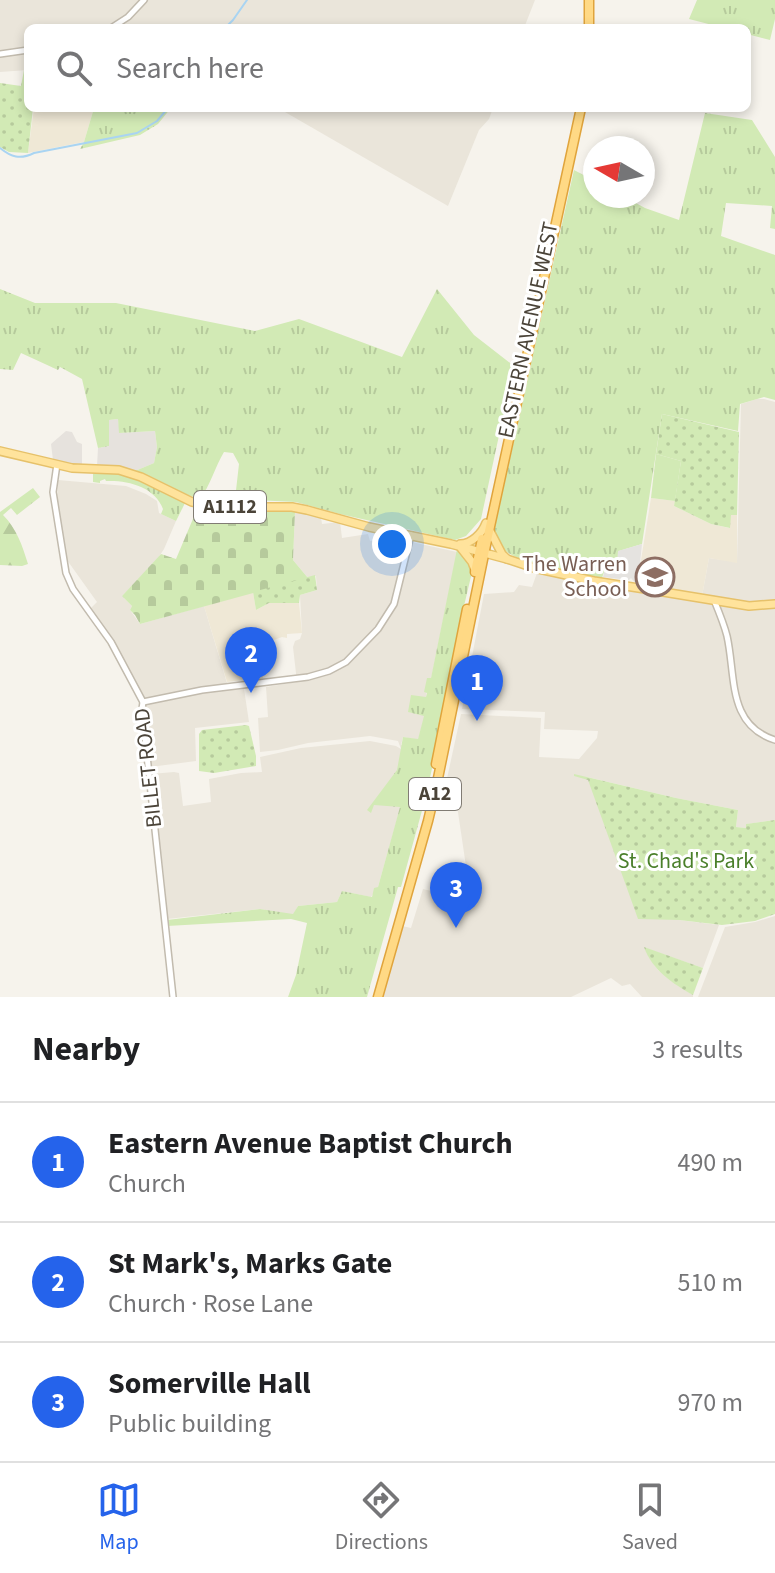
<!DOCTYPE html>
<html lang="en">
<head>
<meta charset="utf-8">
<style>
	body { margin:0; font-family:"Source Sans 3",sans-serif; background:#f6f6f6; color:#202124 }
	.compass { position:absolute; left:583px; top:136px; width:72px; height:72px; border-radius:50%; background:#fff; box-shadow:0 4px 12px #0003; rotate:279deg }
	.you { position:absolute; left:392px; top:544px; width:28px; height:28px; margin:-20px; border:6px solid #fff; border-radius:50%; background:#1a73e8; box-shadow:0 0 0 12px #1a73e833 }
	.badge { display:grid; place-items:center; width:52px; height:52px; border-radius:50%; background:#2563eb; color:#fff; font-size:26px; font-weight:700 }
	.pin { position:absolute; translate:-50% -66px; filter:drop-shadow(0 2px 4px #0008) }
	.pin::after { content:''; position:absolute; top:42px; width:28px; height:24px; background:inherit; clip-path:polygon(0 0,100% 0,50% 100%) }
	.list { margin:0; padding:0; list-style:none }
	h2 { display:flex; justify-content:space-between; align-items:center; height:104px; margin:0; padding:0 32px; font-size:34px }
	h2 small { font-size:26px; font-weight:400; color:#757577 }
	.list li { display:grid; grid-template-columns:52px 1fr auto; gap:24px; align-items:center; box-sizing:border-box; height:120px; padding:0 32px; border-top:2px solid #e0e0e0 }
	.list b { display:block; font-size:30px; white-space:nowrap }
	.list p { margin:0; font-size:26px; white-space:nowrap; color:#757577 }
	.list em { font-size:26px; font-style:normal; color:#757577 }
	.icon { flex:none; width:44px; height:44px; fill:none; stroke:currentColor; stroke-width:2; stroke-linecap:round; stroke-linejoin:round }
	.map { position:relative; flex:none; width:775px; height:997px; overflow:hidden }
	.search { position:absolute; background:#fff; box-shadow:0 4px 12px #0003; left:24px; right:24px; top:24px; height:88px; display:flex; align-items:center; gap:20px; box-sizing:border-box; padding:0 28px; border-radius:12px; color:#757577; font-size:30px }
	.sheet { height:464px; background:#fff }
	nav { display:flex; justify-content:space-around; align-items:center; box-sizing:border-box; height:112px; border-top:2px solid #e0e0e0; background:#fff; font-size:22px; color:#757577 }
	nav a { display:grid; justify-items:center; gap:4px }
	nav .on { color:#2563eb }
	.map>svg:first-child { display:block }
	.residential { fill:#eae5da }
	.industrial { fill:#e6e2dd }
	.education { fill:#efe8d6 }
	.grass { fill:url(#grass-tufts) }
	.forest { fill:url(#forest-firs) }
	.cemetery { fill:url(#cemetery-stones) }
	.park { fill:url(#park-dots) }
	.pitch { fill:#d2eab5 }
	.parking { fill:#e5e3e0 }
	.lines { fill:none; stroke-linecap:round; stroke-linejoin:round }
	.stream { stroke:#a9d4f2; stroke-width:2 }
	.tertiary-casing { stroke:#c2bbae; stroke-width:8 }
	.primary-casing { stroke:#e6c16a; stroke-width:10 }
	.trunk-casing { stroke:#e0a43c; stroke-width:11 }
	.tertiary { stroke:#fff; stroke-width:5 }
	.primary { stroke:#ffe39c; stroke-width:7 }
	.trunk { stroke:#ffd985; stroke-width:8 }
	.labels { text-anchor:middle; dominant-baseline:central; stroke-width:6; stroke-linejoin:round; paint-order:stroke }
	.shield { fill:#fff; stroke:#817c74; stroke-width:2 }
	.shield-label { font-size:20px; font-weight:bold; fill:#4b4439 }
	.street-label { font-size:22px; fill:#4b4439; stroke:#fff }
	.education-label { font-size:22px; fill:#785e54; stroke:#fff; text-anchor:end }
	.park-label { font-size:22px; fill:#4a7f2a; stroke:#fff }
</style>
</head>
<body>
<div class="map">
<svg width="775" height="997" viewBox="0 0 775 997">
	<defs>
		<pattern id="grass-tufts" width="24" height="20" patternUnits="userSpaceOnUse" patternTransform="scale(2)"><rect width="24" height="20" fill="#d2eab5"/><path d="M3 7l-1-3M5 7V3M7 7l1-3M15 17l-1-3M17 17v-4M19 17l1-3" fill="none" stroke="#b6ca9c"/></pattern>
		<pattern id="forest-firs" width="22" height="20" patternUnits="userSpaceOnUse" patternTransform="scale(2)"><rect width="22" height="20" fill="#d2eab5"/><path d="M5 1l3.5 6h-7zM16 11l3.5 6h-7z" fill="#b6ca9c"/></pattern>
		<pattern id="cemetery-stones" width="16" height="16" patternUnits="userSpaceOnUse" patternTransform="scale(2)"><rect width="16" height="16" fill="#d2eab5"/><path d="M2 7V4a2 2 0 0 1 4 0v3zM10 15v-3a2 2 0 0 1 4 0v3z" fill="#b6ca9c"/></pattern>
		<pattern id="park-dots" width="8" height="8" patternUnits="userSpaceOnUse" patternTransform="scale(2)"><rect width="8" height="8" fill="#d2eab5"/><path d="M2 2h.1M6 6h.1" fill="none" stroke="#b6ca9c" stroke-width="1.8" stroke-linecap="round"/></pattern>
	</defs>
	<rect width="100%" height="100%" fill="#f6f3ec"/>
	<g class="residential">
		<path d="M 0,0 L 535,0 L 524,28 L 28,28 L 28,70 L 0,72 Z"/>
		<path d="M 278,108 L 493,108 L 489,119 L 479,130 L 448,206 Z"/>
		<path d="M 757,399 L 764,399 L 775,402 L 775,600 L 750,603 L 702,596 L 709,558 L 737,562 L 741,404 Z"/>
		<path d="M 58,480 L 126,486 L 146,494 L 157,501 L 159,513 L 176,521 L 164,549 L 158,558 L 122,596 L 132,606 L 130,610 L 140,624 L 204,606 L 229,690 L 244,689 L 249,722 L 195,728 L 196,761 L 150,767 L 140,694 L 134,679 L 113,642 L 89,610 L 97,602 L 67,560 L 57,505 Z"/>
		<path d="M 295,512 L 321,517 L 322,524 L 340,522 L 342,538 L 368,534 L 370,541 L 393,538 L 457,552 L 431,679 L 428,678 L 426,698 L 409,712 L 425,715 L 418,740 L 403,737 L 401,745 L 421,749 L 420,754 L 410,752 L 407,769 L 409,770 L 404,794 L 378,887 L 371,897 L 342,891 L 337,902 L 298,906 L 293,915 L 260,909 L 167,919 L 164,876 L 151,774 L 174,772 L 179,773 L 183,806 L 211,802 L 209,779 L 241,773 L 262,772 L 260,757 L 301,748 L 370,741 L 396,746 L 401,749 L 398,741 L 370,736 L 308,743 L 278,750 L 260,752 L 258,718 L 268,717 L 266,687 L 297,682 L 293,647 L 295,641 L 300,639 L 302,633 L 300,595 L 317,590 L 316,576 L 308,578 L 293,560 Z"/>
		<path d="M 537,573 L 660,595 L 748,608 L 775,606 L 775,820 L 747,824 L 746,828 L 736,827 L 738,810 L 676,798 L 587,777 L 679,920 L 719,925 L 703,968 L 645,948 L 649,957 L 658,970 L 677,985 L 693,995 L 693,997 L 642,997 L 630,984 L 622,986 L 611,978 L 571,997 L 382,997 L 402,926 L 411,928 L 423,889 L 444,894 L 450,878 L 467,873 L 455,792 L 446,783 L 461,714 L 541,718 L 539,757 L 579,759 L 597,738 L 598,731 L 544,729 L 545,712 L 462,709 L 484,594 L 514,592 L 519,585 L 532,587 Z"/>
		<path d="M 775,916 L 775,997 L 698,997 L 725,927 L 755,922 Z"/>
	</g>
	<g class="industrial">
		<path d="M 118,419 L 120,433 L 155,431 L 157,447 L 154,463 L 135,471 L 97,466 L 98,448 L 109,446 L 109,420 Z"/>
		<path d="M 66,431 L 72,432 L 77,442 L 82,444 L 82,465 L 53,460 L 51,444 Z"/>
	</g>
	<g class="education">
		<path d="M 34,108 L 94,108 L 84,142 L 28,153 Z"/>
		<path d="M 651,498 L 675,501 L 674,506 L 711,524 L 729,528 L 730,515 L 737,515 L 737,563 L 709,558 L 702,596 L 637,585 Z"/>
		<path d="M 253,592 L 256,610 L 269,603 L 299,603 L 302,633 L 287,634 L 287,638 L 282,637 L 260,645 L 263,678 L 227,682 L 204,606 Z"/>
	</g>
	<g class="grass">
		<path d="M 697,0 L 775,0 L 775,19 L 770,40 L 747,34 L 747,28 L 724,28 L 689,19 Z"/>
		<path d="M 94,108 L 171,108 L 158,124 L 140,135 L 80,149 L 84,142 Z"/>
		<path d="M 705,113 L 752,120 L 775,157 L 775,229 L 770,228 L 772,206 L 726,203 L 721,236 L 775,255 L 775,400 L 764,397 L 740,404 L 738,431 L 662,414 L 642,544 L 619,551 L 617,563 L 610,569 L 605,569 L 602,578 C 579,574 525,565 507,552 C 501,548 497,538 494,530 L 574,170 L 595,181 L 595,196 L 623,196 L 645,208 L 679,220 Z"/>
		<path d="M 0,289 L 35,303 L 116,303 L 255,331 L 299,319 L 402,357 L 437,289 L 474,335 L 514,366 L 481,519 L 466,536 L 455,540 L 340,514 L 296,502 L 235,499 L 239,464 L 233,453 L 224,452 C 215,467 211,484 200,499 C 177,493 158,477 135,471 L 154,463 L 157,447 L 155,431 L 119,433 L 118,419 L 109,420 L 109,446 L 98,448 L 82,379 L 60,367 L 58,370 L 21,353 L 13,370 L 0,369 Z"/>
		<path d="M 115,473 L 139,480 L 185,503 L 176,521 L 161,514 L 163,509 C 155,487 128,480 106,481 L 105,479 L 100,481 L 100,483 L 93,482 L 93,474 Z"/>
		<path d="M 457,549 L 463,552 L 473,568 L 464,606 L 464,612 L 446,702 L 444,702 L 443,708 L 445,709 L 426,796 L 401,887 L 398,887 L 367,997 L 288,997 L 296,975 L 307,923 L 291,919 L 167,926 L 167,920 L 260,909 L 293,914 L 298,906 L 337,902 L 342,891 L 372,897 L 374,888 L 378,887 L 400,807 L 374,805 L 371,813 L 367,810 L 397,770 L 403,737 L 418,739 L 424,716 L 408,712 L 411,695 L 426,697 L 427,693 L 424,692 L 427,678 L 431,678 Z"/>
	</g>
	<path class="forest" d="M 33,488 L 40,497 L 17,515 L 11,508 L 3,515 C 17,529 22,545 28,564 L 22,566 L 0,565 L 0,512 Z"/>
	<path class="cemetery" d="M 198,507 L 223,511 L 295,512 L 293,560 L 308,578 L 140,624 L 135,615 L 130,610 L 132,606 L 122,596 L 161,554 L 176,559 Z"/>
	<g class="park">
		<path d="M 24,70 L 28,70 L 28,108 L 33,108 L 28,153 L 9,152 L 0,147 L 0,83 L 21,86 Z"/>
		<path d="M 662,414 L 739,432 L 737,515 L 731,515 L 730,528 L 711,524 L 674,506 L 681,461 L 656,454 Z"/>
		<path d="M 315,575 L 317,590 L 300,595 L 299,603 L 269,603 L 256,610 L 253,592 Z"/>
		<path d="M 246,725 L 249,726 L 256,756 L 256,766 L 214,773 L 199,771 L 199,734 L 202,730 Z"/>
		<path d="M 574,774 L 676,798 L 738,810 L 736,827 L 746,828 L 746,824 L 775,820 L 775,914 L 755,921 L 722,925 L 679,920 L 638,919 L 588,780 L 574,776 Z"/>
		<path d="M 644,947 L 703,968 L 693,995 C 673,984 652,970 644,947 Z"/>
	</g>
	<path class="pitch" d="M 656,454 L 681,461 L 675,501 L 651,498 Z"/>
	<path class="parking" d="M 642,544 L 640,563 L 644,563 L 645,558 L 652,560 L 648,585 L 637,585 L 631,578 L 629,580 L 603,577 L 605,569 L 610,569 L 617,563 L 618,551 Z"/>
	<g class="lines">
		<g class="stream">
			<path d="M 225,28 L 233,20 L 247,0"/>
			<path d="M 0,148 C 11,157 20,160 34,153 L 137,133 L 157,121 L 168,108"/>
		</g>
		<g class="tertiary-casing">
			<g id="tertiary">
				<path d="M 111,28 L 128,17 L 144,0"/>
				<path d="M 0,54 L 28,50"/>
				<path d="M 57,464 L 53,492 L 66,573 L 73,589 L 111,642 L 143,702 L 142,709 L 173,997"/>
				<path d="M 714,600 C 719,612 724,624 727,636 C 736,676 727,725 775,740"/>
				<path d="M 143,702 L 202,690 L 308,677 L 329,671 L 346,662 L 378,629 L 394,604 L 411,535"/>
			</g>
		</g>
		<g class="primary-casing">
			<g id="primary">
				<path d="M 0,451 L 72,468 L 119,470 L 141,477 L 192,502 L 224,507 L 292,507 L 307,510 L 369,527 L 451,544 L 507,559"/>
				<path d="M 490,531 L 503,556"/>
				<path d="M 460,544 C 471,544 482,534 486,523"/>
				<path d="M 461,548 L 472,562 L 475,570"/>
				<path d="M 504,556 L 507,559 L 534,568 L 594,581 L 651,590 L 749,606 L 775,604"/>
			</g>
		</g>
		<g class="trunk-casing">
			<g id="trunk">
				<path d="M 589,0 L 589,28"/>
				<path d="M 475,572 L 482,539"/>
				<path d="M 436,764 L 467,609"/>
				<path d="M 378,997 L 428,821 L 437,783 L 486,545 L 581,108"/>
			</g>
		</g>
		<use href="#tertiary" class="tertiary"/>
		<use href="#primary" class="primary"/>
		<use href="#trunk" class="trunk"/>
	</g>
	<defs>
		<g id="school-ring" transform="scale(2)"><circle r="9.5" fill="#fff" stroke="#8d6e63" stroke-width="1.5"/><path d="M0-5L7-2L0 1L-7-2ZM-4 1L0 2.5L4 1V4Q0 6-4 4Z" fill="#8d6e63"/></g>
	</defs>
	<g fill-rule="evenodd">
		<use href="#school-ring" x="655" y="577"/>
	</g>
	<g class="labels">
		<g class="shield">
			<rect x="194" y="491" width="72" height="32" rx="6"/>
			<rect x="409" y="778" width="52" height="32" rx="6"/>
		</g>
		<g class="shield-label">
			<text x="230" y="507">A1112</text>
			<text x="435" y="794">A12</text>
		</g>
		<g class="street-label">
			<text transform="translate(528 330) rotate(-78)">EASTERN AVENUE WEST</text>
			<text transform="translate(148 768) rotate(-96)">BILLET ROAD</text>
		</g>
		<g class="education-label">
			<text x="627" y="564">The Warren<tspan x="627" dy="25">School</tspan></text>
		</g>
		<g class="park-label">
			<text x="686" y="861">St. Chad's Park</text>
		</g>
	</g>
</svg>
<svg class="compass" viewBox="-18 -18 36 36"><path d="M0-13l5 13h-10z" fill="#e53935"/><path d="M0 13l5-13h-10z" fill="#757577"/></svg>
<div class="you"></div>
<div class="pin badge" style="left:477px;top:721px">1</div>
<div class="pin badge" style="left:251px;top:693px">2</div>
<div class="pin badge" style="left:456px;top:928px">3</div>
<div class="search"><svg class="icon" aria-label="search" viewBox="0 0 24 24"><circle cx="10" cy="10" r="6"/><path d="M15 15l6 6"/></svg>Search here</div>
</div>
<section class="sheet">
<h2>Nearby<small>3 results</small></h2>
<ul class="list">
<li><span class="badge">1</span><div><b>Eastern Avenue Baptist Church</b><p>Church</p></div><em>490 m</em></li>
<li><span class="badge">2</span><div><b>St Mark's, Marks Gate</b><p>Church · Rose Lane</p></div><em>510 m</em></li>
<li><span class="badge">3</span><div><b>Somerville Hall</b><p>Public building</p></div><em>970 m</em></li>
</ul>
</section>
<nav>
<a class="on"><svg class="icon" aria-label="map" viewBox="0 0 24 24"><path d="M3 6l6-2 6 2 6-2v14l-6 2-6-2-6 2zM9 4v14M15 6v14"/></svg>Map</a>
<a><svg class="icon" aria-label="directions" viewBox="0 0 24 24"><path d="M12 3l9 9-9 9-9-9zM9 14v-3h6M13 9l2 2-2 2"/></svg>Directions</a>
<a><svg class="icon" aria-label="saved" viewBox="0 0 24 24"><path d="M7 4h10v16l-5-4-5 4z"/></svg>Saved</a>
</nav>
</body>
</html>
